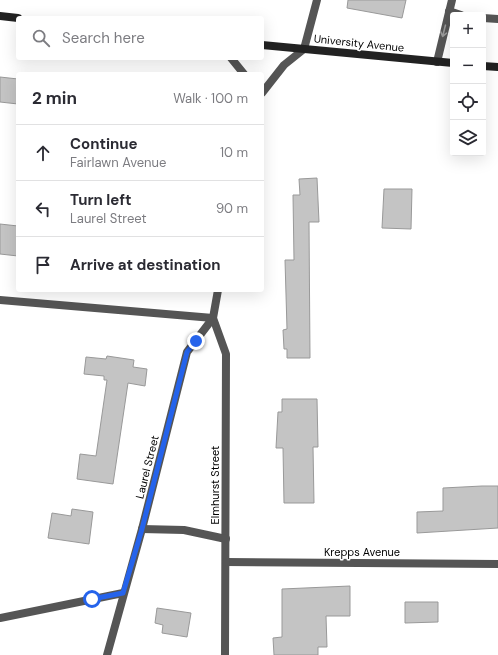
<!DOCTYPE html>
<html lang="en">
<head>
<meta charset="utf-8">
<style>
	body { margin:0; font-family:"DM Sans",sans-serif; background:#f7f7f7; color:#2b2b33 }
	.controls { position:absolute; right:12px; top:12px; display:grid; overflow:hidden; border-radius:4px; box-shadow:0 4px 16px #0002 }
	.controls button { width:36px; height:36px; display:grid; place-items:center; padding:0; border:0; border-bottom:1px solid #e1e1e2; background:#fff; color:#2b2b33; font:20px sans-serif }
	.stop { position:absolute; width:12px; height:12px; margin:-9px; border:3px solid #2563eb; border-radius:50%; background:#fff }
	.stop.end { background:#2563eb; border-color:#fff; box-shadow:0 1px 4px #0008 }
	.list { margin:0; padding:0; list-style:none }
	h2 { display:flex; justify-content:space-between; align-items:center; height:52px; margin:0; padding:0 16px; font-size:17px }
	h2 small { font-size:13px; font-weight:400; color:#7c7c81 }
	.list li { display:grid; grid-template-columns:26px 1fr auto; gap:12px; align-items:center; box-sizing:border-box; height:56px; padding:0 16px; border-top:1px solid #e1e1e2 }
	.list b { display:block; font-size:15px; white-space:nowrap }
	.list p { margin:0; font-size:13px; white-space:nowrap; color:#7c7c81 }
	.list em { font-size:13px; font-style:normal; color:#7c7c81 }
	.icon { flex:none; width:22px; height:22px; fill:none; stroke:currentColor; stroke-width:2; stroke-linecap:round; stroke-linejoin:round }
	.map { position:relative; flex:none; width:498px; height:655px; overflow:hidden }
	.search { position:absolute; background:#fff; box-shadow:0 4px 16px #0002; left:16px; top:16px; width:248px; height:44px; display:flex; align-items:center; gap:10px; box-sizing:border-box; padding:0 14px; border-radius:4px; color:#7c7c81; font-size:15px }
	.panel { position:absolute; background:#fff; box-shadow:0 4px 16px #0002; left:16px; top:72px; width:248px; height:220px; border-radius:4px }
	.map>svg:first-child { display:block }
	.building { fill:#c4c4c4; stroke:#999 }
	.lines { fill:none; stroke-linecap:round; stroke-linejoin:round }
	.lane { stroke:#555; stroke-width:8 }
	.street { stroke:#555; stroke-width:8 }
	.secondary { stroke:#222; stroke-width:8 }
	.oneway { stroke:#999 }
	.route { stroke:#2563eb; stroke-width:5 }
	.labels { text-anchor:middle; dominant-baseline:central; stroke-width:3; stroke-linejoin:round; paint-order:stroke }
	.street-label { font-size:11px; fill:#000; stroke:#fff }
</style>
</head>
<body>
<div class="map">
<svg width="498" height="655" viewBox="0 0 498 655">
	<rect width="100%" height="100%" fill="#fff"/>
	<g class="building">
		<path d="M 348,0 L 406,0 L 402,18 L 347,8 Z"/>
		<path d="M 0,77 L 18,79 L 18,104 L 0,102 Z"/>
		<path d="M 317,178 L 319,222 L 309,222 L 310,358 L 287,358 L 287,349 L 284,349 L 283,330 L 287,329 L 285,260 L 294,260 L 293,195 L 300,195 L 299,179 Z"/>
		<path d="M 384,189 L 412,189 L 411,229 L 382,228 Z"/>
		<path d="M 0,224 L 18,226 L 18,256 L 0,254 Z"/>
		<path d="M 107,356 L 134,360 L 133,367 L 147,369 L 145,386 L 128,383 L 113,484 L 77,479 L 80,454 L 96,456 L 107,380 L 104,380 L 104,376 L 84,374 L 86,357 L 106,359 Z"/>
		<path d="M 282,399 L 317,399 L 318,447 L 313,447 L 314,503 L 284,503 L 283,448 L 276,448 L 278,412 L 282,412 Z"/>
		<path d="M 482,486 L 498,486 L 498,528 L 417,533 L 417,512 L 443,511 L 443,488 Z"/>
		<path d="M 72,509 L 93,512 L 89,544 L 48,538 L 52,513 L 71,516 Z"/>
		<path d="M 350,586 L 350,616 L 326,616 L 327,647 L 318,647 L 318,655 L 274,655 L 273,638 L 282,637 L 282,589 Z"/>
		<path d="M 405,602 L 438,602 L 438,622 L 405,623 Z"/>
		<path d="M 157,608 L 191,613 L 187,637 L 162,633 L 163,625 L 155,623 Z"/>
	</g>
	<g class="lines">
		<g class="lane">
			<path d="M 449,11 L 461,15"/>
			<path d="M 483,18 L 498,19"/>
			<path d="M 437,62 L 452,0"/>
		</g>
		<g class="street">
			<path d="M 231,58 L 244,74"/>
			<path d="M 262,93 L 284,65 L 304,49 L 317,0"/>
			<path d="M 0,300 L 213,318 L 226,354 L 225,655"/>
			<path d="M 142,529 L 184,530 L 226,539"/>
			<path d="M 226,562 L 498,564"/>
			<path d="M 0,618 L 123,593"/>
			<path d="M 107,655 L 142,529 L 187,352 L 213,318 L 218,290"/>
		</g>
		<g class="secondary">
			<path d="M 0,16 L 18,18"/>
			<path d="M 262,45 L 453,63"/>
			<path d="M 483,66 L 498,67"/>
		</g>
	</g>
	<defs><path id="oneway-shaft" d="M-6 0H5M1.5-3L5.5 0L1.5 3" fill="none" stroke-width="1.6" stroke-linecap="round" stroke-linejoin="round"/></defs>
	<use class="oneway" href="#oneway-shaft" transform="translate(444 31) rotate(104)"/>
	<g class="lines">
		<path class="route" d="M 92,599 L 123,593 L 142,529 L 187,352 L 196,341"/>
	</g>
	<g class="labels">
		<g class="street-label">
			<text transform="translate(359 43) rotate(6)">University Avenue</text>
			<text transform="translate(147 467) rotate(-76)">Laurel Street</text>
			<text transform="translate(215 485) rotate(-90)">Elmhurst Street</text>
			<text x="362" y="552">Krepps Avenue</text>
		</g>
	</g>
</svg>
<div class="controls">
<button>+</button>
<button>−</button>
<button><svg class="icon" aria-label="locate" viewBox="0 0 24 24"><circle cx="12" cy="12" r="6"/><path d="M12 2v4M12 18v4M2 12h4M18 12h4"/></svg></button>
<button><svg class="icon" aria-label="layers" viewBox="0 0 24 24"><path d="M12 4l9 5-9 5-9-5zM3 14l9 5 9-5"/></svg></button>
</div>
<div class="stop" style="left:92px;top:599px"></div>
<div class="stop end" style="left:196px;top:341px"></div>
<div class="search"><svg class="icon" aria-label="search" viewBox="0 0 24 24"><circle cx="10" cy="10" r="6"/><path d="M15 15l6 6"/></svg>Search here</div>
<section class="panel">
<h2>2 min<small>Walk · 100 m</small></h2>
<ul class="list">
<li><svg class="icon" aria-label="ahead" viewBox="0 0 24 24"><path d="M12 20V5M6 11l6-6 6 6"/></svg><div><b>Continue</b><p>Fairlawn Avenue</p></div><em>10 m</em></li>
<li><svg class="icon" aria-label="left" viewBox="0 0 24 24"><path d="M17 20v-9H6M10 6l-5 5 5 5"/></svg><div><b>Turn left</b><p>Laurel Street</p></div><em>90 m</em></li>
<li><svg class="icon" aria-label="arrive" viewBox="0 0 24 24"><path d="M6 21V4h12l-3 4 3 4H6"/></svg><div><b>Arrive at destination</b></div></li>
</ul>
</section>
</div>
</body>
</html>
